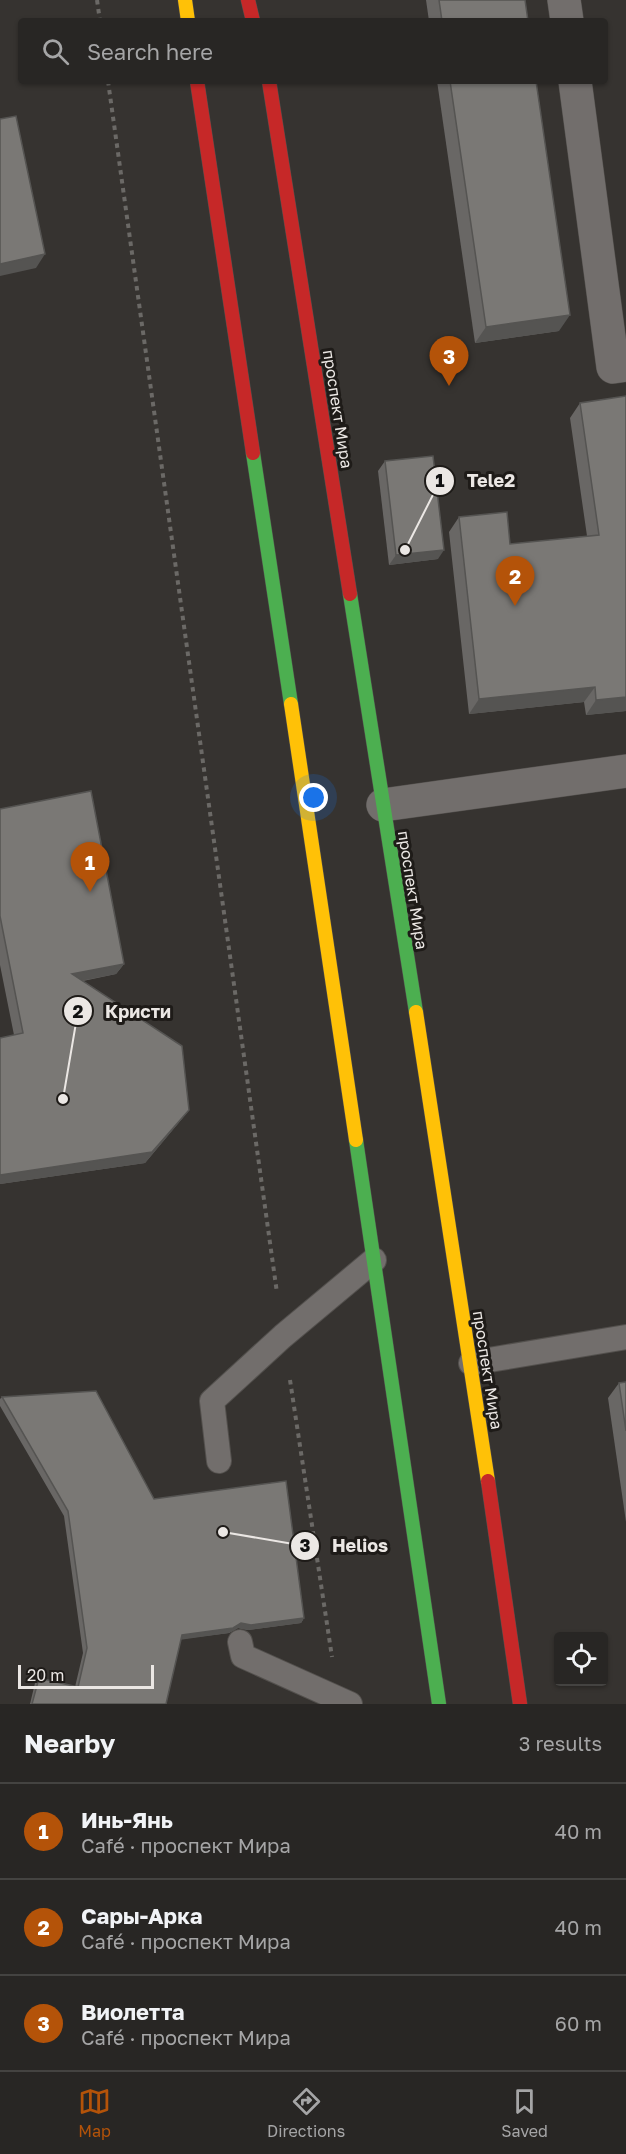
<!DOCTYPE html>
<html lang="en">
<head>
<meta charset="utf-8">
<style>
	body { margin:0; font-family:"Golos Text",sans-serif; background:#343231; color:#f1f3f6 }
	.controls { position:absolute; right:18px; bottom:18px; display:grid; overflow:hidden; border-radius:6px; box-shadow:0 2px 4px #0004 }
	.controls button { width:54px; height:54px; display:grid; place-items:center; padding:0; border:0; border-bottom:2px solid #444341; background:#282624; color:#f1f3f6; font:30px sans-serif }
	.scale { position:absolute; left:18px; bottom:15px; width:136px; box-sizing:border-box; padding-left:6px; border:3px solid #ebe7e4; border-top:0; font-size:16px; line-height:21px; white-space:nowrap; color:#ebe7e4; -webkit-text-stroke:4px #1e1b18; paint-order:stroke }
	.you { position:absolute; left:314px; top:798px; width:21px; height:21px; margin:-15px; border:4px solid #fff; border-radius:50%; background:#1a73e8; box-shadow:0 0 0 9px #1a73e833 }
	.badge { display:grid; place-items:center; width:39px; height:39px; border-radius:50%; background:#b45309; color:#fff; font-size:20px; font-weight:700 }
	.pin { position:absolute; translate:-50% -50px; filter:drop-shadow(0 2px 3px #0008) }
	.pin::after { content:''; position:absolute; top:32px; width:21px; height:18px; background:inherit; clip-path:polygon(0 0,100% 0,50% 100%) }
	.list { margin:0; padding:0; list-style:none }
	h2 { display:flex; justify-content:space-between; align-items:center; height:78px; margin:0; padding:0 24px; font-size:26px }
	h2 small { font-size:20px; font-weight:400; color:#a5a5a6 }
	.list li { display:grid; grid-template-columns:39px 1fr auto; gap:18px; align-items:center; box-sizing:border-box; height:96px; padding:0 24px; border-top:2px solid #444341 }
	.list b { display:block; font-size:22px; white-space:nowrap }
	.list p { margin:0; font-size:20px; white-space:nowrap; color:#a5a5a6 }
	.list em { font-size:20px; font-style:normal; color:#a5a5a6 }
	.icon { flex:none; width:33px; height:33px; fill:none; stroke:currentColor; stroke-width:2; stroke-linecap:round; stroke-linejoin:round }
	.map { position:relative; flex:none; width:626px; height:1704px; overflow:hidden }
	.search { position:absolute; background:#282624; box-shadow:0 2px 4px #0004; left:18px; right:18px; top:18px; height:66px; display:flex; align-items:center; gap:15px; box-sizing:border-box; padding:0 21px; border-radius:6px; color:#a5a5a6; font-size:22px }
	.sheet { height:366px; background:#282624 }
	nav { display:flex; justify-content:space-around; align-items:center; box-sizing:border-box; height:84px; border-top:2px solid #444341; background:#282624; font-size:16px; color:#a5a5a6 }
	nav a { display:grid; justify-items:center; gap:3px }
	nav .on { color:#b45309 }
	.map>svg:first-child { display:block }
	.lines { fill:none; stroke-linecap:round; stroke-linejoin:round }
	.lane-casing { stroke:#53504d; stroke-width:26 }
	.street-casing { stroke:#53504d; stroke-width:34 }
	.fast-casing { stroke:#53504d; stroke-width:15 }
	.slow-casing { stroke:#53504d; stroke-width:15 }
	.jam-casing { stroke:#53504d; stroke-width:15 }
	.path { stroke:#6b6966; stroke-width:4; stroke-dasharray:4.5 4.5; stroke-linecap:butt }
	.lane { stroke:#726e6c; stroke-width:24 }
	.street { stroke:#726e6c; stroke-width:33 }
	.fast { stroke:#4caf50; stroke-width:14 }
	.slow { stroke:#ffc107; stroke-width:14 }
	.jam { stroke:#c62828; stroke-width:14 }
	.wall { fill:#696765 }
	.shaded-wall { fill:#555452 }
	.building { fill:#7a7875; stroke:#555452; stroke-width:1.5 }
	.labels { text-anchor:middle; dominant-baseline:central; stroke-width:6; stroke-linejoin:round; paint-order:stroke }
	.street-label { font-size:16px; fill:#ebe7e4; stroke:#1e1b18 }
	.leader { fill:none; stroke:#ebe7e4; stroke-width:2 }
	.callout-dot { fill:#ebe7e4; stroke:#1e1b18; stroke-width:2 }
	.mark-label { font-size:18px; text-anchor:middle; font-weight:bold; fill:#111 }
	.callout-label { font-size:18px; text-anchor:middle; font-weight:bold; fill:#ebe7e4; stroke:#1e1b18; stroke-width:6; stroke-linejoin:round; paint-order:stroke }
</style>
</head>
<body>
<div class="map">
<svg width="626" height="1704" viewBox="0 0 626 1704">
	<rect width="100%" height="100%" fill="#363330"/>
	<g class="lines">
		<g class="lane-casing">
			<g id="lane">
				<path d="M 471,1363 L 626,1337"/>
				<path d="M 219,1461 L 212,1401 L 283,1336 L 374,1260"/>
				<path d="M 240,1642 L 243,1656 L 350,1704"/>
			</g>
		</g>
		<g class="street-casing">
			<g id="street">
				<path d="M 564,0 L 567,21"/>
				<path d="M 575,81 L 613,367 L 626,365"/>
				<path d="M 383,805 L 626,771"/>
			</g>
		</g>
		<g class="fast-casing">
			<g id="fast">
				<path d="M 253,453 L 291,704"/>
				<path d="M 350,594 L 416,1012"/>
				<path d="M 356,1140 L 439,1704"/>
			</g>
		</g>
		<g class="slow-casing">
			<g id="slow">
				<path d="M 185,0 L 188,21"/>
				<path d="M 291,704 L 356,1140"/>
				<path d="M 416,1012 L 488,1481"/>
			</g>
		</g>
		<g class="jam-casing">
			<g id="jam">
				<path d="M 248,0 L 253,21"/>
				<path d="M 197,81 L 253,453"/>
				<path d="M 269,81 L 350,594"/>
				<path d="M 488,1481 L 520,1704"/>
			</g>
		</g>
		<g class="path">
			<path d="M 97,0 L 100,21"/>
			<path d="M 108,81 L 277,1293"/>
			<path d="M 290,1380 L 332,1657"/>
		</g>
		<use href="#lane" class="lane"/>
		<use href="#street" class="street"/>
		<use href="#fast" class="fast"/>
		<use href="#slow" class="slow"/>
		<use href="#jam" class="jam"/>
	</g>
	<g class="wall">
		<path d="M 426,0 L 525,0 L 528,21 L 429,21 Z"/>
		<path d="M 437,81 L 536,81 L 559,331 L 475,343 Z"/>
		<path d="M 626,396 L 626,711 L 586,715 L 584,702 L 469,714 L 449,532 L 459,517 L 510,544 L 587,536 L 570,418 L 580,403 Z"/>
		<path d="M 385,461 L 438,559 L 389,565 L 378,471 Z"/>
		<path d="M 0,809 L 124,964 L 116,974 L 83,981 L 189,1110 L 181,1120 L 145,1163 L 0,1184 L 0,1038 L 14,1035 L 0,965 Z"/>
		<path d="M 626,1382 L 626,1522 L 608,1398 L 619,1383 Z"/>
		<path d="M 2,1397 L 154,1499 L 304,1618 L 301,1623 L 248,1630 L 238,1628 L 229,1633 L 181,1639 L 166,1704 L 30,1704 L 35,1683 L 39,1678 L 75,1687 L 83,1653 L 64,1516 L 0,1406 L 0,1399 Z"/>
	</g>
	<g class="shaded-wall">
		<path d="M 45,254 L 36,268 L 0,276 L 0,264 Z"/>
		<path d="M 570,315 L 559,331 L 475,343 L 486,327 Z"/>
		<path d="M 444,550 L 438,559 L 389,565 L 396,555 Z"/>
		<path d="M 595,687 L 584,702 L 469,714 L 479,699 Z"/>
		<path d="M 626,697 L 626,711 L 586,715 L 596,700 Z"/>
		<path d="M 124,964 L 116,974 L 65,984 L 72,974 Z"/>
		<path d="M 189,1110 L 181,1120 L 145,1163 L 0,1184 L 0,1175 Z"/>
		<path d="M 304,1618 L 301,1623 L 248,1630 L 238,1628 L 229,1633 L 179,1640 L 182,1635 L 241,1623 Z"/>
	</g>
	<g class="building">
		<path d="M 439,0 L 525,0 L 528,21 L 442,21 Z"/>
		<path d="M 450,81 L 536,81 L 570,315 L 486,327 Z"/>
		<path d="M 16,116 L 45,254 L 0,264 L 0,119 Z"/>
		<path d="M 626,396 L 626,697 L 596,700 L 595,687 L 479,699 L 459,517 L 507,512 L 510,544 L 599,535 L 580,403 Z"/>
		<path d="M 433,456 L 444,550 L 396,555 L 385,461 Z"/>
		<path d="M 91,791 L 124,964 L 72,974 L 182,1046 L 189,1110 L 152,1152 L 0,1175 L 0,1038 L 23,1033 L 0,916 L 0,809 Z"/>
		<path d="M 626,1382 L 626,1431 L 619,1383 Z"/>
		<path d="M 96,1391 L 154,1499 L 286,1481 L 304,1618 L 251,1625 L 241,1623 L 233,1628 L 182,1635 L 166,1704 L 32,1704 L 39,1678 L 78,1687 L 87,1648 L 68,1511 L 2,1397 Z"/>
	</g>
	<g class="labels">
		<g class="street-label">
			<text transform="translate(338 409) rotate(81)">проспект Мира</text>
			<text transform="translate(413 890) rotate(81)">проспект Мира</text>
			<text transform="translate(488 1370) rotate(81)">проспект Мира</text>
		</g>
	</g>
	<path class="leader" d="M405 550L440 481M63 1099L78 1011M223 1532L305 1546"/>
	<g class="callout-dot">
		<circle cx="405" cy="550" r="6"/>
		<circle cx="63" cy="1099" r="6"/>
		<circle cx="223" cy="1532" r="6"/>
		<circle cx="440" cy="481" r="15"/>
		<circle cx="78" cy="1011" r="15"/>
		<circle cx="305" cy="1546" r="15"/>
	</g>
	<g class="mark-label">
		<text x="440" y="487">1</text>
		<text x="78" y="1018">2</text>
		<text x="305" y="1552">3</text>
	</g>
	<g class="callout-label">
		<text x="491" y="487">Tele2</text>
		<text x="138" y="1018">Кристи</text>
		<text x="360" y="1552">Helios</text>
	</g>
</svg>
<div class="controls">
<button><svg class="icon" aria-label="locate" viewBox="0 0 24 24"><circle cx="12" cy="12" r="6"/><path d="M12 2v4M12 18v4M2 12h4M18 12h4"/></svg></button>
</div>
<div class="scale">20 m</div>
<div class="you"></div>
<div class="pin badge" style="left:90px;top:892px">1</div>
<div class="pin badge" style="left:515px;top:606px">2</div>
<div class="pin badge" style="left:449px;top:386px">3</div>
<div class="search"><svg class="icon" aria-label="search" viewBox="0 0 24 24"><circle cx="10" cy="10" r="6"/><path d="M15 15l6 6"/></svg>Search here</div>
</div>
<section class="sheet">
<h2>Nearby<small>3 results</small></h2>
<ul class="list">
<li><span class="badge">1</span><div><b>Инь-Янь</b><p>Café · проспект Мира</p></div><em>40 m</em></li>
<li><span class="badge">2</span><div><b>Сары-Арка</b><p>Café · проспект Мира</p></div><em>40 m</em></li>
<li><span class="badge">3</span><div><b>Виолетта</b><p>Café · проспект Мира</p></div><em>60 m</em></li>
</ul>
</section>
<nav>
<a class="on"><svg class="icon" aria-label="map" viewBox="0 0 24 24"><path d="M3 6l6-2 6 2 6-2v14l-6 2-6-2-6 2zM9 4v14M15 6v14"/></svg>Map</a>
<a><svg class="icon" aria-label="directions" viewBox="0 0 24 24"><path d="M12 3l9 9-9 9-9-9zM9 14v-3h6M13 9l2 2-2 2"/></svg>Directions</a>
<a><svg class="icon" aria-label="saved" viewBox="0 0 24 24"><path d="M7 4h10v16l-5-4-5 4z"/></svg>Saved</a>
</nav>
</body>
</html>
